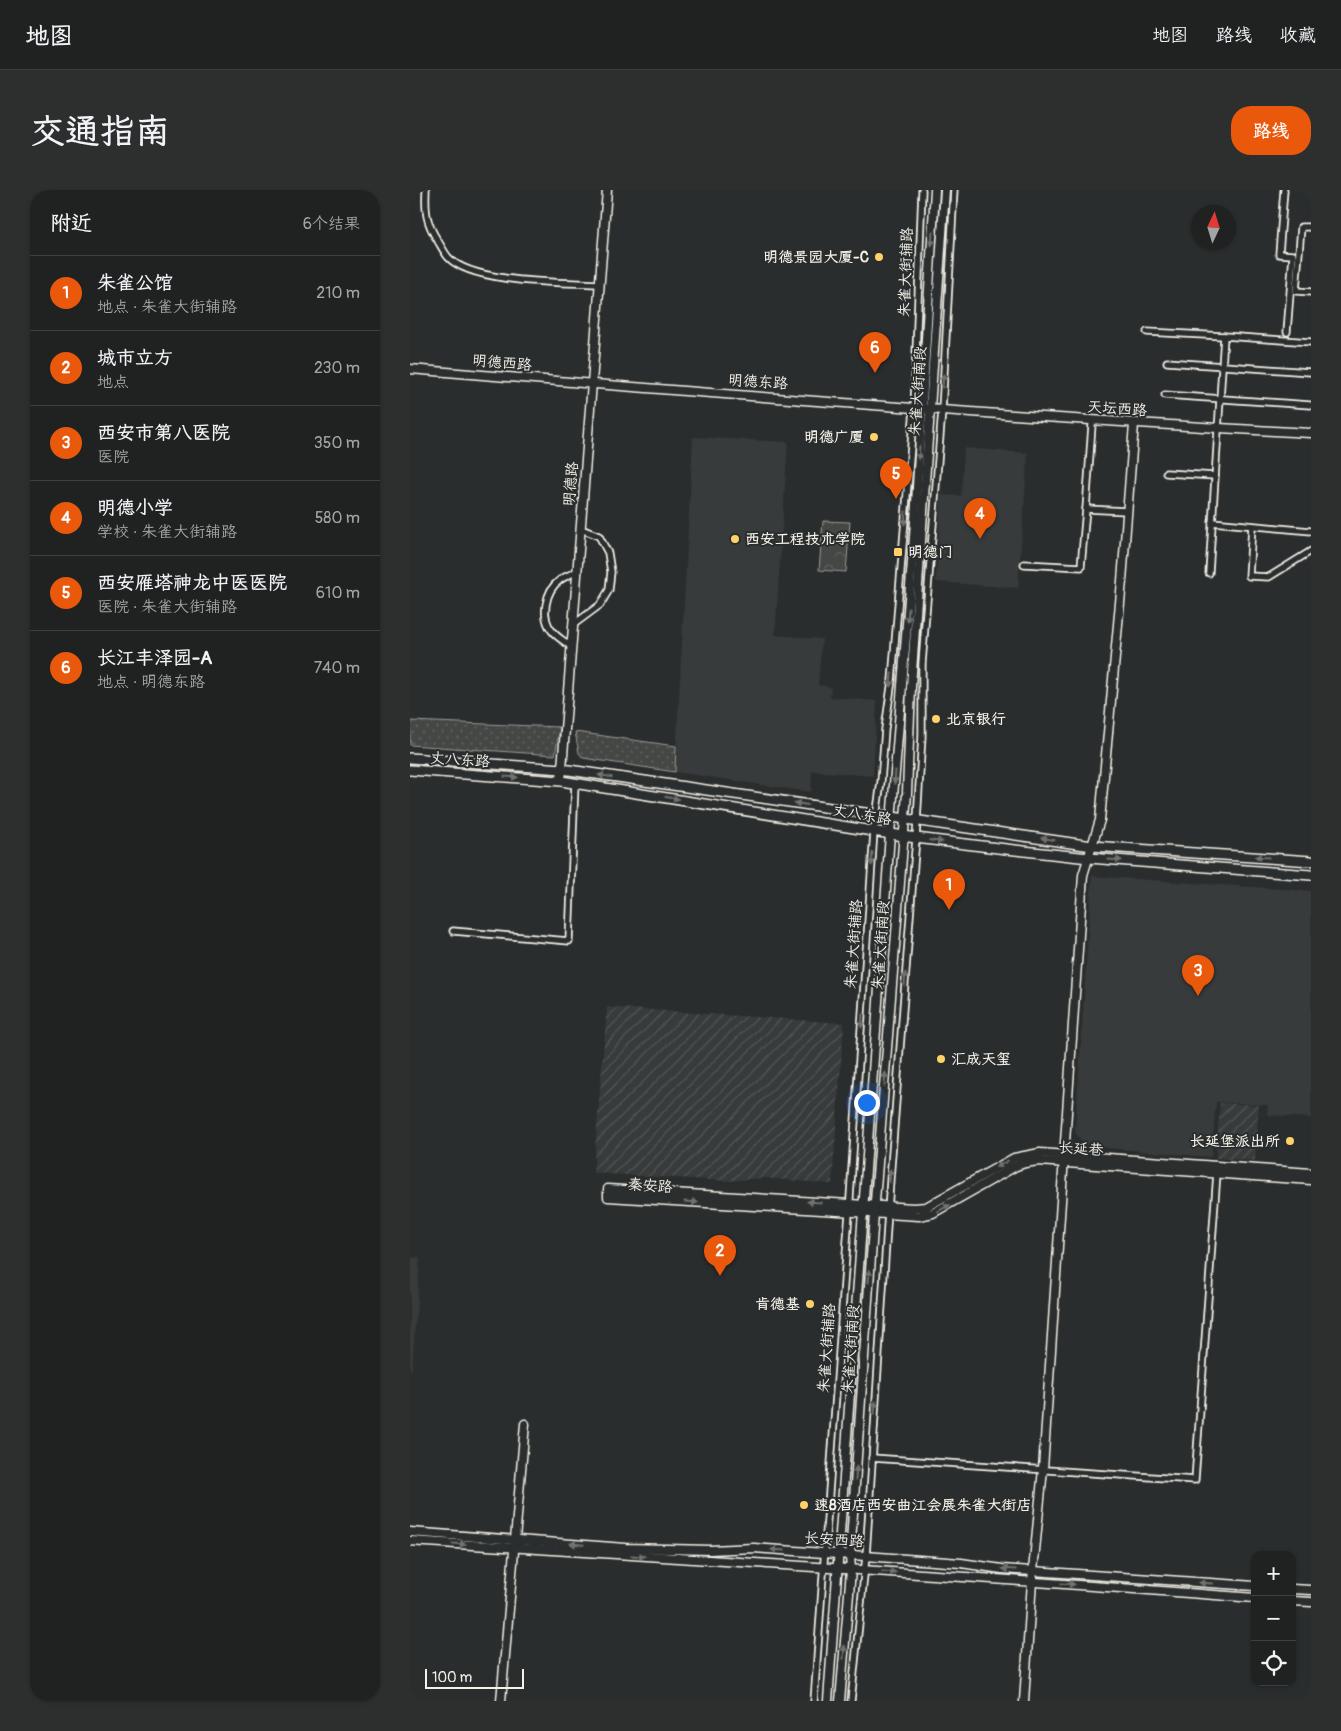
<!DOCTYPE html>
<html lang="zh">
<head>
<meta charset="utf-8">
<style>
	body { margin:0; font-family:Pangolin,"LXGW WenKai TC",sans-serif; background:#2d2f2f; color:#f1f3f6 }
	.controls { position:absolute; right:15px; bottom:15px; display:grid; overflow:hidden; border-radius:10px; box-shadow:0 1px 4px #0004 }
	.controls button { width:45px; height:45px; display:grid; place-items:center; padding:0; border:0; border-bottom:1px solid #3d3f40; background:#202222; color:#f1f3f6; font:25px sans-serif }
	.compass { position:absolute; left:781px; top:15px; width:45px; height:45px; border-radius:50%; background:#202222; box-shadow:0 1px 4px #0004; rotate:4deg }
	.scale { position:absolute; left:15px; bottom:12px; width:99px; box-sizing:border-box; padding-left:5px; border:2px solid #f4f1e8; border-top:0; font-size:14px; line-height:18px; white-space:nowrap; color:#f4f1e8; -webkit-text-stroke:4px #2a2d2e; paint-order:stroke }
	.you { position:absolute; left:456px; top:912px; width:18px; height:18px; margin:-12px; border:4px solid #fff; border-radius:50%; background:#1a73e8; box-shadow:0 0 0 8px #1a73e833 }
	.badge { display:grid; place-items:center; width:32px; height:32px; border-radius:50%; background:#ea580c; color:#fff; font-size:16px; font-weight:700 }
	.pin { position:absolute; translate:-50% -41px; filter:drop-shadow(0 1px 2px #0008) }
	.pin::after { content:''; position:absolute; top:26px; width:18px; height:15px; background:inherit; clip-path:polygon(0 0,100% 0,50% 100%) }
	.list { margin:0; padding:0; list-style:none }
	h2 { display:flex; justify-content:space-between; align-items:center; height:65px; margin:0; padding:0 20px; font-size:21px }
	h2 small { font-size:16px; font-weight:400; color:#a2a4a5 }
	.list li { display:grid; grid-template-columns:32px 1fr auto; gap:15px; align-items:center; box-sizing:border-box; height:75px; padding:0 20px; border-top:1px solid #3d3f40 }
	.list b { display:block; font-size:19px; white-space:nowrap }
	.list p { margin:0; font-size:16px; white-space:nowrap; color:#a2a4a5 }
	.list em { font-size:16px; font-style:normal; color:#a2a4a5 }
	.icon { flex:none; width:28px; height:28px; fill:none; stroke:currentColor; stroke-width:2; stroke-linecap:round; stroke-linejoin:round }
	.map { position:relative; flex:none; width:901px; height:1511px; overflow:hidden; border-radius:20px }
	header { display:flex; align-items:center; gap:30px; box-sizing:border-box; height:70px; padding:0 25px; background:#202222; border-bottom:1px solid #3d3f40 }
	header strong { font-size:24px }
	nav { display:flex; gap:28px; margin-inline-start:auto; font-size:18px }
	.intro { display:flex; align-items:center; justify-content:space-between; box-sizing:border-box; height:120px; padding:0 30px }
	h1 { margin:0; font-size:35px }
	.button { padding:12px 22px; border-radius:20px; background:#ea580c; color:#fff; font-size:18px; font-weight:700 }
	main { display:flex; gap:30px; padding:0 30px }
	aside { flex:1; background:#202222; border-radius:20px; box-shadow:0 1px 4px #0004 }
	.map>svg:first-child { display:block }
	.built { fill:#373a3a }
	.industrial { fill:url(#industrial-furrows) }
	.grass { fill:url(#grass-dots); stroke:#9c9c96 }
	.forest { fill:url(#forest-crowns); stroke:#9c9c96 }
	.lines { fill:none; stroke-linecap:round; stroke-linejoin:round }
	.street-casing { stroke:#f4f1e8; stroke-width:9 }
	.secondary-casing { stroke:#f4f1e8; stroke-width:11 }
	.primary-casing { stroke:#f4f1e8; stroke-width:12 }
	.street { stroke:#2a2d2e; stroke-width:5.5 }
	.secondary { stroke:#2a2d2e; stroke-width:8 }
	.primary { stroke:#2a2d2e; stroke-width:9 }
	.oneway { fill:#71726f }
	.poi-dot { fill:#ffd166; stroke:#2a2d2e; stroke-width:2 }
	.labels { text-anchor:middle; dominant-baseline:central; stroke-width:4; stroke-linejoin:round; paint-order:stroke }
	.poi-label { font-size:15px; font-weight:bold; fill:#f4f1e8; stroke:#2a2d2e; text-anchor:start }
	.street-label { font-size:15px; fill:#f4f1e8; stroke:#2a2d2e }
</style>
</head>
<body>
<header>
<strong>地图</strong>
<nav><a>地图</a><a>路线</a><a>收藏</a></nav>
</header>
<div class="intro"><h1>交通指南</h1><a class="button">路线</a></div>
<main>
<aside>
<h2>附近<small>6个结果</small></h2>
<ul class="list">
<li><span class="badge">1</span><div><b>朱雀公馆</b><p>地点 · 朱雀大街辅路</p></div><em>210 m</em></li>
<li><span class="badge">2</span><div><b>城市立方</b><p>地点</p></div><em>230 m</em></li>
<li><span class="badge">3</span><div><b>西安市第八医院</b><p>医院</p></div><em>350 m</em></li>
<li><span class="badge">4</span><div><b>明德小学</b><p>学校 · 朱雀大街辅路</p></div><em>580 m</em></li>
<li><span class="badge">5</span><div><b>西安雁塔神龙中医医院</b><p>医院 · 朱雀大街辅路</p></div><em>610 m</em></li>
<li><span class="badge">6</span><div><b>长江丰泽园-A</b><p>地点 · 明德东路</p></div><em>740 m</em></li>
</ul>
</aside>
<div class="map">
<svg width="901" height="1511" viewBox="0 0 901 1511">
	<defs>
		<pattern id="industrial-furrows" width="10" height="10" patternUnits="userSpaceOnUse" patternTransform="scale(1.25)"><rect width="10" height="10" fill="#373a3a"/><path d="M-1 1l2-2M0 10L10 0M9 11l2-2" fill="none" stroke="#555756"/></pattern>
		<pattern id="grass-dots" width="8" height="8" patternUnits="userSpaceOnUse" patternTransform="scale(1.25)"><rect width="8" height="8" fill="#444645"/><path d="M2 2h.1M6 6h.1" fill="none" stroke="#606160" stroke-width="1.8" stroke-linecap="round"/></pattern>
		<pattern id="forest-crowns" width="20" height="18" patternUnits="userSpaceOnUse" patternTransform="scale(1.25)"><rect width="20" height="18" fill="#444645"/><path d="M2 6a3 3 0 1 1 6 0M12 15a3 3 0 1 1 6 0" fill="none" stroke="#606160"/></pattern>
	</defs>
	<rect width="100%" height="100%" fill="#2a2d2e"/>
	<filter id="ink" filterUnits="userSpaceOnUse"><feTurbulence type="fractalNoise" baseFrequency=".02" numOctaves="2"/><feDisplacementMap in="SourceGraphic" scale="10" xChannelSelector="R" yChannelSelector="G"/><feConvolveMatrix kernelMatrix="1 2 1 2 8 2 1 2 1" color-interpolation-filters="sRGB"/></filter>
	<g filter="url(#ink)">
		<g class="built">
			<path d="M 283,247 L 378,252 L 365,445 L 412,449 L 408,495 L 421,497 L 420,507 L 467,511 L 463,586 L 402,581 L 401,602 L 265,582 Z"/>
			<path d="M 554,258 L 618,263 L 608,398 L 526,392 L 531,305 L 551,306 Z"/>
			<path d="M 682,686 L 901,701 L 901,928 L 857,925 L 858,915 L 806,912 L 801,967 L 675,956 L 665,942 Z"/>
			<path d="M 10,1067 L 2,1179 L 0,1179 L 0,1074 L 1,1068 Z"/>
		</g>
		<g class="industrial">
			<path d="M 197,817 L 434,833 L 422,994 L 355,988 L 317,991 L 183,983 Z"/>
			<path d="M 810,913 L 849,915 L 845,971 L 806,968 Z"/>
		</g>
		<g class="grass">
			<path d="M 0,531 L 150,537 L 145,565 L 0,555 Z"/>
			<path d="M 165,542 L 266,556 L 265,582 L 173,568 L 169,563 Z"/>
		</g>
		<path class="forest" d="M 413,331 L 440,332 L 436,382 L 409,380 Z"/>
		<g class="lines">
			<g class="street-casing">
				<g id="street">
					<path d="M 16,0 C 15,21 16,33 28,51 C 31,56 34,62 38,67 C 62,94 154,92 190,94"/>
					<path d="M 874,0 L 869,64 L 883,65 L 877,142"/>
					<path d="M 901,37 L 891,37 L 886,101 L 901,102"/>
					<path d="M 737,142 L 814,146"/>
					<path d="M 757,172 L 900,182"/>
					<path d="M 755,205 L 900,215"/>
					<path d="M 682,235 L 676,319 L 717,321"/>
					<path d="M 756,283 L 805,286"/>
					<path d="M 802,332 L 901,341"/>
					<path d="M 842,336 L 839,386 L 859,387 L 901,361"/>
					<path d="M 614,374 L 671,377 L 676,319"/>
					<path d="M 799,383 L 814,146 L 901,152"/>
					<path d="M 163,435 L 190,415 L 199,400 L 201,382 L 198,363 L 189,346 L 171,339"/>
					<path d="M 161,457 C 156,452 148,448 143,442 C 130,428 135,401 150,390 C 155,386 162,384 168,381"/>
					<path d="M 43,741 L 159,751 L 165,593"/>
					<path d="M 462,1268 L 785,1290 L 807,983"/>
					<path d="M 404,1511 L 439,1023 L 464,641 L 471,592 L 475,539 L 482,490 L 504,218 L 512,0"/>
					<path d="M 441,1511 L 456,1366 L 480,990 L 506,648 L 512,546 L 512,474 L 532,220 L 544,0"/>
				</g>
			</g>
			<g class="secondary-casing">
				<g id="secondary">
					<path d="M 0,179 C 300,204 600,227 901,243"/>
					<path d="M 151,591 L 197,0"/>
					<path d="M 901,983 L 630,963 L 604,968 L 516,1017 L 504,1018 L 198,999 L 198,1007 L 509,1026 L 523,1023 L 606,976 L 615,973 L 628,971 L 901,990"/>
					<path d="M 0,1342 L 215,1358 L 300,1360 L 344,1358 L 414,1363 L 551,1373 L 592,1379 L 845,1396"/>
					<path d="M 0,1351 C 282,1369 563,1386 845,1408"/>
					<path d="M 882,1399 L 901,1400"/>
					<path d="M 882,1411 L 901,1412"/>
					<path d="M 91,1511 L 115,1234"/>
					<path d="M 418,1511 L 480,644 L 504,347 L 525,0"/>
					<path d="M 430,1511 L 441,1380 L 440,1366 L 464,1024 L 497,603 L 501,497 L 535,0"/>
					<path d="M 614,1511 L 622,1391 L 633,1279 L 673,685 L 690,630 L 712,391 L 724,234"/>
				</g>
			</g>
			<g class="primary-casing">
				<g id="primary">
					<path d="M 0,568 L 152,579 L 682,656 L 901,671"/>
					<path d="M 0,580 L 151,591 L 506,648 L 596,659 L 679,668 L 901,685"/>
				</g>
			</g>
			<use href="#street" class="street"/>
			<use href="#secondary" class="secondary"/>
			<use href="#primary" class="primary"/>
		</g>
		<defs><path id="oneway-solid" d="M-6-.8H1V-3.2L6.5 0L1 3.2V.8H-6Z" transform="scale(1.25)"/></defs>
		<g class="oneway">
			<use href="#oneway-solid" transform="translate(522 49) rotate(93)"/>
			<use href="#oneway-solid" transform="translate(533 191) rotate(-86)"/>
			<use href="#oneway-solid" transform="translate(509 263) rotate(94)"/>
			<use href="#oneway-solid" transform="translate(495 328) rotate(94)"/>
			<use href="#oneway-solid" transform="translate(498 425) rotate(94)"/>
			<use href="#oneway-solid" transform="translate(481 490) rotate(96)"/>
			<use href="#oneway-solid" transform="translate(195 586) rotate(-171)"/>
			<use href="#oneway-solid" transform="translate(101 587) rotate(4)"/>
			<use href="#oneway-solid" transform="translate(485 587) rotate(94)"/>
			<use href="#oneway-solid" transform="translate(262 608) rotate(9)"/>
			<use href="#oneway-solid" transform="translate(391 614) rotate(-172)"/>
			<use href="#oneway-solid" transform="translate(638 649) rotate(-171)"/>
			<use href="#oneway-solid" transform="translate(526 651) rotate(7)"/>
			<use href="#oneway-solid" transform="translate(852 667) rotate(-176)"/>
			<use href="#oneway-solid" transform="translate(462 669) rotate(94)"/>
			<use href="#oneway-solid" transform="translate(705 670) rotate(4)"/>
			<use href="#oneway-solid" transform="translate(495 789) rotate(-86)"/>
			<use href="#oneway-solid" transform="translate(452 831) rotate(94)"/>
			<use href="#oneway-solid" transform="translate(475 889) rotate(-86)"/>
			<use href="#oneway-solid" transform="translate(592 974) rotate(152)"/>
			<use href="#oneway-solid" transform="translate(480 986) rotate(-86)"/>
			<use href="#oneway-solid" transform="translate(281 1012) rotate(4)"/>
			<use href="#oneway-solid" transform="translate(404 1012) rotate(-177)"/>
			<use href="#oneway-solid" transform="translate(534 1018) rotate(-28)"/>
			<use href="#oneway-solid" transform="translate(459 1086) rotate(-86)"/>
			<use href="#oneway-solid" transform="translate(465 1218) rotate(-86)"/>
			<use href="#oneway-solid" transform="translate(446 1283) rotate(-86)"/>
			<use href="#oneway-solid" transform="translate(49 1354) rotate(4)"/>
			<use href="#oneway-solid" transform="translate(167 1354) rotate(-175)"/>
			<use href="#oneway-solid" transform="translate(368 1360) rotate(-176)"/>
			<use href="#oneway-solid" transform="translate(228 1366) rotate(4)"/>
			<use href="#oneway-solid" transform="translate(599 1379) rotate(-176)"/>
			<use href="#oneway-solid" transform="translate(479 1382) rotate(3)"/>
			<use href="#oneway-solid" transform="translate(796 1393) rotate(-176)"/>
			<use href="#oneway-solid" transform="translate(658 1394) rotate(4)"/>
			<use href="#oneway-solid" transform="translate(434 1462) rotate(-85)"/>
		</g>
	</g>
	<g class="poi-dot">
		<circle cx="469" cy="67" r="5"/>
		<circle cx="464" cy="247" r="5"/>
		<circle cx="325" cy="349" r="5"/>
		<rect x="483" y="357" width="10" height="10" rx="2.5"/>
		<circle cx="526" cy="529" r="5"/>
		<circle cx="531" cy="869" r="5"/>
		<circle cx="880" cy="951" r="5"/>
		<circle cx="400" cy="1114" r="5"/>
		<circle cx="394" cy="1315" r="5"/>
	</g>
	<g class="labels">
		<g class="poi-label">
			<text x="459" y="67" text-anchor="end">明德景园大厦-C</text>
			<text x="454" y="247" text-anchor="end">明德广厦</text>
			<text x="335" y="349">西安工程技术学院</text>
			<text x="498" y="362">明德门</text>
			<text x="536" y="529">北京银行</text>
			<text x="541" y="869">汇成天玺</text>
			<text x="870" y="951" text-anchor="end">长延堡派出所</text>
			<text x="390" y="1114" text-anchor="end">肯德基</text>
			<text x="404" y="1315">速8酒店西安曲江会展朱雀大街店</text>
		</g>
		<g class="street-label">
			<text transform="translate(496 82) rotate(-88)">朱雀大街辅路</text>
			<text transform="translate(92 173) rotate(5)">明德西路</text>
			<text transform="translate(348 192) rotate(4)">明德东路</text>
			<text transform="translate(508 201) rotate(-86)">朱雀大街南段</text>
			<text transform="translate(707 219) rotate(4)">天坛西路</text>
			<text transform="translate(161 294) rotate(-85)">明德路</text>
			<text transform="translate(50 570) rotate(4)">丈八东路</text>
			<text transform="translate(452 625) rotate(10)">丈八东路</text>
			<text transform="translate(444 754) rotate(-86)">朱雀大街辅路</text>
			<text transform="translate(471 755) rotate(-86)">朱雀大街南段</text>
			<text transform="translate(671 959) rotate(4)">长延巷</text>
			<text transform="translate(240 996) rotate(4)">秦安路</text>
			<text transform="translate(417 1158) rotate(-86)">朱雀大街辅路</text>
			<text transform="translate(441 1159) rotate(-86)">朱雀大街南段</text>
			<text transform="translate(424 1350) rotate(4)">长安西路</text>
		</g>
	</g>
</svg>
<div class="controls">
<button>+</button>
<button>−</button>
<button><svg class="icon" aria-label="locate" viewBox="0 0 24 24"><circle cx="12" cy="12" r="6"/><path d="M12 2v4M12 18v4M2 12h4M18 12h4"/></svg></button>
</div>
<svg class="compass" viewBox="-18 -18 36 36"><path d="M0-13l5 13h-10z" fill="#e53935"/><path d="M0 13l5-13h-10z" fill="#a2a4a5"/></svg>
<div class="scale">100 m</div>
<div class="you"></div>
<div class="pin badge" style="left:539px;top:720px">1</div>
<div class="pin badge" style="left:310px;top:1086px">2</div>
<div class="pin badge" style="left:788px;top:806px">3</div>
<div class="pin badge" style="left:570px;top:349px">4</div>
<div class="pin badge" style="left:486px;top:309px">5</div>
<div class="pin badge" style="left:465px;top:183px">6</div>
</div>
</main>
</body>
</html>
